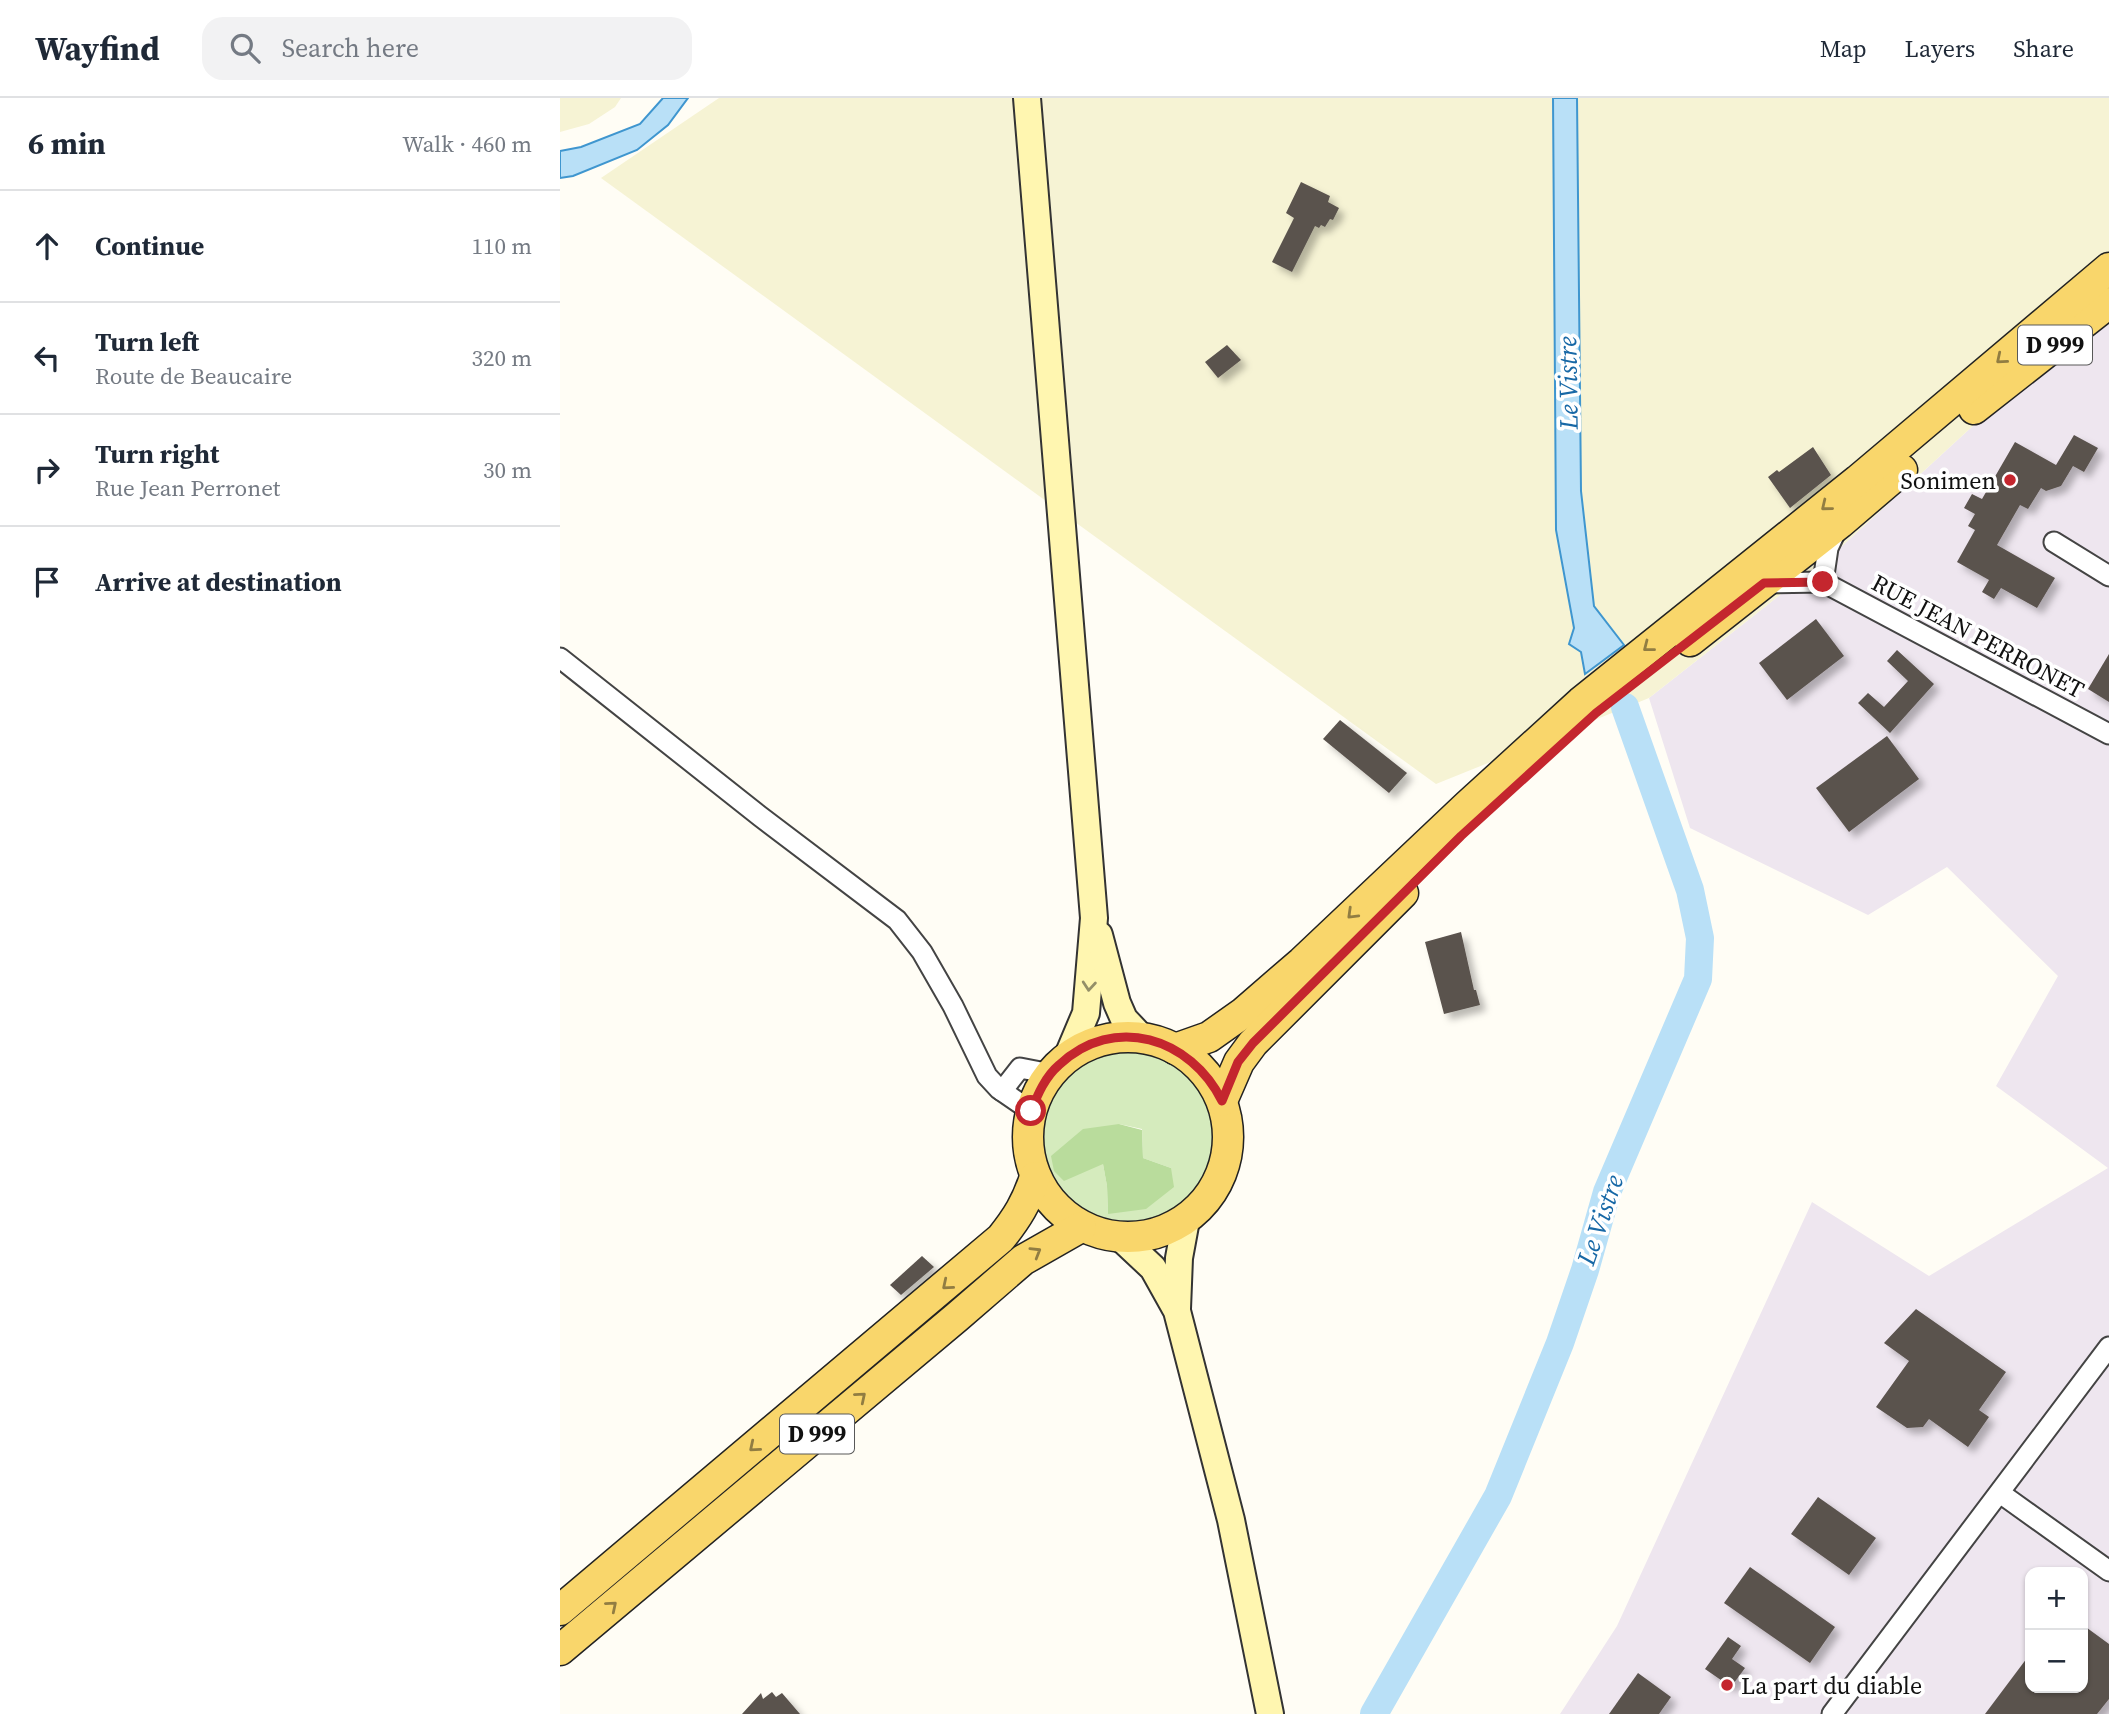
<!DOCTYPE html>
<html lang="en">
<head>
<meta charset="utf-8">
<style>
	body { margin:0; font-family:"Source Serif 4",serif; background:#f2f2f3; color:#1f2937 }
	.controls { position:absolute; right:21px; bottom:21px; display:grid; overflow:hidden; border-radius:14px; box-shadow:0 2px 5px #0004 }
	.controls button { width:63px; height:63px; display:grid; place-items:center; padding:0; border:0; border-bottom:2px solid #e0e1e3; background:#fff; color:#1f2937; font:35px sans-serif }
	.stop { position:absolute; width:21px; height:21px; margin:-16px; border:5px solid #c4262e; border-radius:50%; background:#fff }
	.stop.end { background:#c4262e; border-color:#fff; box-shadow:0 2px 7px #0008 }
	.list { margin:0; padding:0; list-style:none }
	h2 { display:flex; justify-content:space-between; align-items:center; height:91px; margin:0; padding:0 28px; font-size:30px }
	h2 small { font-size:23px; font-weight:400; color:#747a83 }
	.list li { display:grid; grid-template-columns:46px 1fr auto; gap:21px; align-items:center; box-sizing:border-box; height:112px; padding:0 28px; border-top:2px solid #e0e1e3 }
	.list b { display:block; font-size:26px; white-space:nowrap }
	.list p { margin:0; font-size:23px; white-space:nowrap; color:#747a83 }
	.list em { font-size:23px; font-style:normal; color:#747a83 }
	.icon { flex:none; width:38px; height:38px; fill:none; stroke:currentColor; stroke-width:2; stroke-linecap:round; stroke-linejoin:round }
	.map { position:relative; flex:none; width:1549px; height:1616px; overflow:hidden }
	header { display:flex; align-items:center; gap:42px; box-sizing:border-box; height:98px; padding:0 35px; background:#fff; border-bottom:2px solid #e0e1e3 }
	header strong { font-size:33px }
	nav { display:flex; gap:38px; margin-inline-start:auto; font-size:24px }
	.search { width:490px; height:63px; background:#f2f2f3; display:flex; align-items:center; gap:18px; box-sizing:border-box; padding:0 24px; border-radius:21px; color:#747a83; font-size:26px }
	main { display:flex }
	aside { flex:1; background:#fff }
	.map>svg:first-child { display:block }
	.industrial { fill:#eee6ef; fill-rule:evenodd }
	.farmland { fill:#f6f3d4 }
	.green { fill:#d5ebbd; fill-rule:evenodd }
	.forest { fill:#b9dc9c }
	.water { fill:#b9e0f7; stroke:#3f96cf; stroke-width:2 }
	.lines { fill:none; stroke-linecap:round; stroke-linejoin:round }
	.river { stroke:#b9e0f7; stroke-width:28 }
	.building { fill:#5a524d; filter:url(#shadow) }
	.minor-casing { stroke:#444; stroke-width:23 }
	.secondary-casing { stroke:#333; stroke-width:30 }
	.primary-casing { stroke:#222; stroke-width:33 }
	.minor { stroke:#fff; stroke-width:19 }
	.secondary { stroke:#fff6b0; stroke-width:26 }
	.primary { stroke:#f9d66b; stroke-width:30 }
	.oneway { stroke:#917d42 }
	.oneway2 { stroke:#948f68 }
	.route { stroke:#c4262e; stroke-width:9 }
	.poi-dot { fill:#c4262e; stroke:#fff; stroke-width:2.5 }
	.labels { text-anchor:middle; dominant-baseline:central; stroke-width:7; stroke-linejoin:round; paint-order:stroke }
	.shield { fill:#fff; stroke:#585858; stroke-width:2 }
	.shield-label { font-size:23px; font-weight:bold; fill:#111 }
	.poi-label { font-size:24px; fill:#111; stroke:#fff; text-anchor:end }
	.street-label { font-size:24px; fill:#111; stroke:#fff }
	.water-label { font-size:26px; font-style:italic; fill:#1768a6; stroke:#fff }
</style>
</head>
<body>
<header>
<strong>Wayfind</strong>
<div class="search"><svg class="icon" aria-label="search" viewBox="0 0 24 24"><circle cx="10" cy="10" r="6"/><path d="M15 15l6 6"/></svg>Search here</div>
<nav><a>Map</a><a>Layers</a><a>Share</a></nav>
</header>
<main>
<aside>
<h2>6 min<small>Walk · 460 m</small></h2>
<ul class="list">
<li><svg class="icon" aria-label="ahead" viewBox="0 0 24 24"><path d="M12 20V5M6 11l6-6 6 6"/></svg><div><b>Continue</b></div><em>110 m</em></li>
<li><svg class="icon" aria-label="left" viewBox="0 0 24 24"><path d="M17 20v-9H6M10 6l-5 5 5 5"/></svg><div><b>Turn left</b><p>Route de Beaucaire</p></div><em>320 m</em></li>
<li><svg class="icon" aria-label="right" viewBox="0 0 24 24"><path d="M7 20v-9h11M14 6l5 5-5 5"/></svg><div><b>Turn right</b><p>Rue Jean Perronet</p></div><em>30 m</em></li>
<li><svg class="icon" aria-label="arrive" viewBox="0 0 24 24"><path d="M6 21V4h12l-3 4 3 4H6"/></svg><div><b>Arrive at destination</b></div></li>
</ul>
</aside>
<div class="map">
<svg width="1549" height="1616" viewBox="0 0 1549 1616">
	<defs>
		<filter id="shadow"><feDropShadow dx="6" dy="6" stdDeviation="3.5" flood-color="#0004"/></filter>
	</defs>
	<rect width="100%" height="100%" fill="#fffdf5"/>
	<path class="industrial" d="M 1549,203 L 1549,1616 L 1000,1616 L 1057,1528 L 1252,1104 L 1369,1178 L 1548,1070 L 1436,988 L 1498,878 L 1387,769 L 1308,817 L 1130,730 L 1089,600 L 1281,449 ZM 1470,1474 L 1523,1474 L 1523,1590 L 1470,1590 Z"/>
	<g class="farmland">
		<path d="M 0,0 L 61,0 L 55,9 L 29,26 L 0,34 Z"/>
		<path d="M 159,0 L 1549,0 L 1549,203 L 1281,449 L 1089,600 L 876,686 L 41,80 Z"/>
	</g>
	<path class="green" d="M 583,953 C 600,959 616,964 630,977 C 666,1008 665,1068 633,1102 C 617,1118 593,1127 571,1127 C 487,1129 451,1022 518,971 C 529,963 542,956 556,954 C 565,953 574,954 583,953 ZM 559,1026 L 582,1031 L 583,1060 L 611,1070 L 548,1116 L 547,1088 L 543,1066 Z"/>
	<path class="forest" d="M 559,1026 L 582,1032 L 583,1060 L 611,1070 L 614,1089 L 586,1111 L 548,1116 L 547,1088 L 543,1066 L 504,1083 L 494,1073 L 491,1058 L 523,1031 Z"/>
	<g class="water">
		<path d="M 103,0 L 128,0 L 108,27 L 77,52 L 13,78 L 0,80 L 0,53 L 21,49 L 80,26 Z"/>
		<path d="M 993,0 L 1017,0 L 1021,393 L 1034,508 L 1064,547 L 1025,576 L 1021,554 L 1009,546 L 1014,530 L 996,432 Z"/>
	</g>
	<g class="lines">
		<path class="river" d="M 814,1616 L 938,1398 L 1000,1245 L 1025,1172 L 1047,1094 L 1138,881 L 1140,840 L 1130,792 L 1065,609"/>
	</g>
	<g class="building">
		<path d="M 741,84 L 770,98 L 768,104 L 779,110 L 773,122 L 770,121 L 765,129 L 761,127 L 759,130 L 755,128 L 732,174 L 712,164 L 734,120 L 726,115 Z"/>
		<path d="M 667,247 L 681,262 L 658,280 L 645,264 Z"/>
		<path d="M 1514,337 L 1538,350 L 1524,374 L 1513,368 L 1501,388 L 1486,393 L 1481,390 L 1468,411 L 1460,407 L 1437,447 L 1495,480 L 1477,510 L 1441,490 L 1434,501 L 1422,494 L 1429,482 L 1397,464 L 1415,432 L 1408,428 L 1415,416 L 1404,410 L 1412,396 L 1422,401 L 1455,344 L 1496,367 Z"/>
		<path d="M 1253,349 L 1271,377 L 1230,410 L 1208,379 L 1217,372 L 1219,374 Z"/>
		<path d="M 1256,521 L 1284,558 L 1227,602 L 1199,565 Z"/>
		<path d="M 1337,552 L 1374,586 L 1330,635 L 1298,605 L 1308,595 L 1324,609 L 1348,583 L 1327,563 Z"/>
		<path d="M 1549,556 L 1549,604 L 1528,591 Z"/>
		<path d="M 780,622 L 847,675 L 829,695 L 763,641 Z"/>
		<path d="M 1327,638 L 1359,681 L 1289,734 L 1256,690 Z"/>
		<path d="M 901,834 L 914,892 L 916,892 L 920,907 L 884,916 L 865,844 Z"/>
		<path d="M 362,1158 L 374,1169 L 341,1197 L 330,1187 Z"/>
		<path d="M 1356,1211 L 1446,1274 L 1419,1312 L 1429,1319 L 1408,1349 L 1369,1321 L 1363,1329 L 1347,1330 L 1316,1309 L 1349,1263 L 1324,1245 Z"/>
		<path d="M 1258,1399 L 1316,1440 L 1289,1477 L 1231,1436 Z"/>
		<path d="M 1190,1469 L 1275,1529 L 1250,1565 L 1164,1505 Z"/>
		<path d="M 1523,1527 L 1549,1546 L 1549,1601 L 1537,1616 L 1425,1616 L 1470,1556 L 1470,1590 L 1523,1590 Z"/>
		<path d="M 1168,1539 L 1181,1548 L 1172,1561 L 1185,1570 L 1171,1589 L 1145,1571 Z"/>
		<path d="M 1078,1575 L 1111,1599 L 1099,1616 L 1049,1616 Z"/>
		<path d="M 212,1594 L 216,1599 L 222,1595 L 240,1616 L 182,1616 L 201,1595 L 203,1601 Z"/>
	</g>
	<g class="lines">
		<g class="minor-casing">
			<g id="minor">
				<path d="M 1494,444 L 1549,478"/>
				<path d="M 1263,484 L 1268,450 L 1277,431"/>
				<path d="M 1205,485 L 1263,484 L 1549,636"/>
				<path d="M 0,560 L 201,719 L 337,822 L 362,854 L 393,908 L 427,978 L 439,991 L 471,1013"/>
				<path d="M 442,993 L 460,970 L 491,976"/>
				<path d="M 1440,1395 L 1549,1473"/>
				<path d="M 1272,1616 L 1549,1249"/>
			</g>
		</g>
		<g class="secondary-casing">
			<g id="secondary">
				<path d="M 467,0 L 534,820 L 526,915 L 507,960"/>
				<path d="M 539,837 L 557,905 L 564,921 L 582,940"/>
				<path d="M 561,1140 L 593,1170 L 617,1213 L 671,1422 L 710,1616"/>
				<path d="M 617,1211 L 619,1160 L 626,1122"/>
			</g>
		</g>
		<g class="primary-casing">
			<g id="primary">
				<path d="M 1414,311 L 1549,205"/>
				<path d="M 1130,543 L 1280,425 L 1342,372"/>
				<circle cx="568" cy="1039" r="100"/>
				<path d="M 615,951 L 649,939 L 683,915 L 742,864 L 908,707 L 1021,604 L 1298,382 L 1549,170"/>
				<path d="M 662,1003 L 679,964 L 693,945 L 843,795"/>
				<path d="M 0,1512 L 441,1140 C 457,1120 467,1104 475,1079"/>
				<path d="M 0,1552 L 397,1219 L 463,1162 L 521,1129"/>
			</g>
		</g>
		<use href="#minor" class="minor"/>
		<use href="#secondary" class="secondary"/>
		<use href="#primary" class="primary"/>
	</g>
	<defs><path id="oneway-chevron" d="M-2-3.5L2.5 0L-2 3.5" fill="none" stroke-width="1.6" stroke-linecap="round" stroke-linejoin="round" transform="scale(1.75)"/></defs>
	<g class="oneway">
		<use href="#oneway-chevron" transform="translate(1441 261) rotate(140)"/>
		<use href="#oneway-chevron" transform="translate(1266 408) rotate(141)"/>
		<use href="#oneway-chevron" transform="translate(1088 549) rotate(142)"/>
		<use href="#oneway-chevron" transform="translate(792 816) rotate(136)"/>
		<use href="#oneway-chevron" transform="translate(476 1154) rotate(-31)"/>
		<use href="#oneway-chevron" transform="translate(387 1187) rotate(140)"/>
		<use href="#oneway-chevron" transform="translate(301 1299) rotate(-40)"/>
		<use href="#oneway-chevron" transform="translate(194 1349) rotate(140)"/>
		<use href="#oneway-chevron" transform="translate(52 1508) rotate(-40)"/>
	</g>
	<use class="oneway2" href="#oneway-chevron" transform="translate(529 888) rotate(95)"/>
	<g class="lines">
		<path class="route" d="M 471,1013 C 478,996 485,979 499,967 C 554,915 631,940 662,1003 L 678,964 L 693,945 L 901,738 L 1036,615 L 1204,485 L 1263,484"/>
	</g>
	<g class="poi-dot">
		<circle cx="1450" cy="382" r="7"/>
		<circle cx="1167" cy="1587" r="7"/>
	</g>
	<g class="labels">
		<g class="shield">
			<rect x="1458" y="227.5" width="74" height="39" rx="5"/>
			<rect x="220" y="1316.5" width="74" height="39" rx="5"/>
		</g>
		<g class="shield-label">
			<text x="1495" y="247">D 999</text>
			<text x="257" y="1336">D 999</text>
		</g>
		<g class="poi-label">
			<text x="1436" y="382">Sonimen</text>
			<text x="1181" y="1587" text-anchor="start">La part du diable</text>
		</g>
		<g class="street-label">
			<text transform="translate(1418 538) rotate(28)">RUE JEAN PERRONET</text>
		</g>
		<g class="water-label">
			<text transform="translate(1008 285) rotate(-91)">Le Vistre</text>
			<text transform="translate(1040 1122) rotate(-71)">Le Vistre</text>
		</g>
	</g>
</svg>
<div class="controls">
<button>+</button>
<button>−</button>
</div>
<div class="stop" style="left:471px;top:1013px"></div>
<div class="stop end" style="left:1263px;top:484px"></div>
</div>
</main>
</body>
</html>
